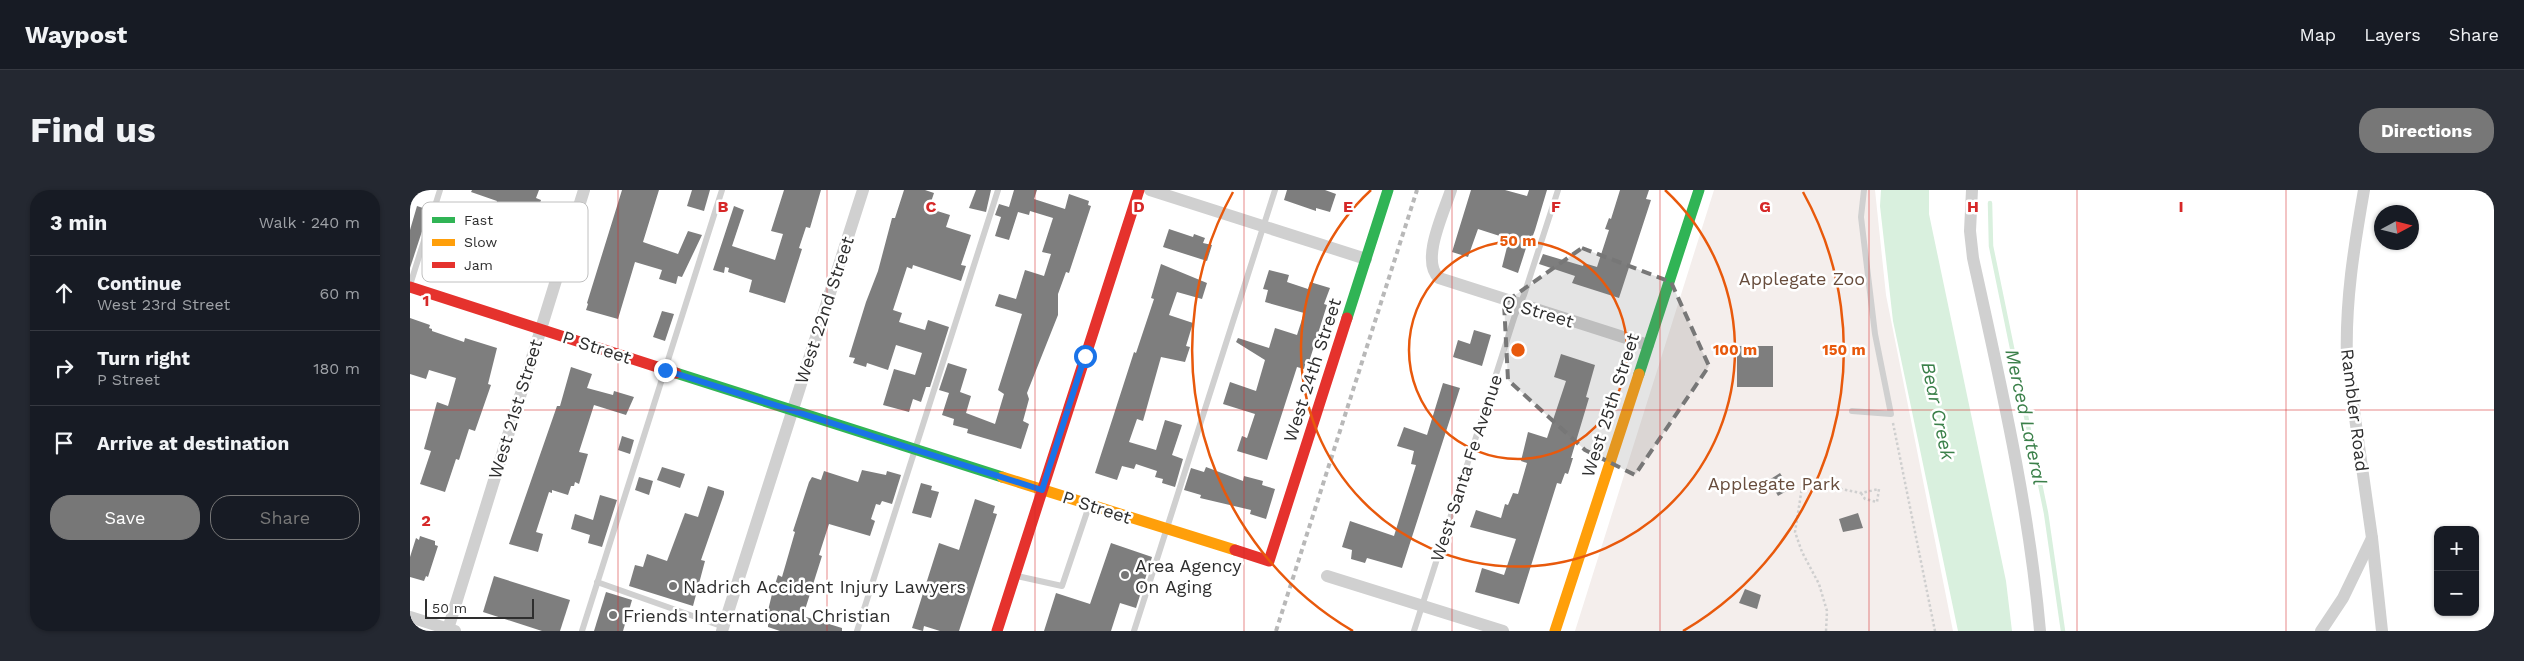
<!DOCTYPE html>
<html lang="en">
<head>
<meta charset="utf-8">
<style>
	body { margin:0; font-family:"Work Sans",sans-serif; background:#242831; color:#f1f3f6 }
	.controls { position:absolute; right:15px; bottom:15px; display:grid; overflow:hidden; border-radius:10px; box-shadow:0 1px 4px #0004 }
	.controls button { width:45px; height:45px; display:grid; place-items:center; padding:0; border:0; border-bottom:1px solid #363941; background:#171b24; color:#f1f3f6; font:25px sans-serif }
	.compass { position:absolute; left:1964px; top:15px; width:45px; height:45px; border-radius:50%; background:#171b24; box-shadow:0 1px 4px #0004; rotate:83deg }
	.scale { position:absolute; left:15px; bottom:12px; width:109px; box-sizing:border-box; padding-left:5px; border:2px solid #2e2e2e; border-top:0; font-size:14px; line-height:18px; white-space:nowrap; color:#2e2e2e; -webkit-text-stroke:4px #fff; paint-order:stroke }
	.stop { position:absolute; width:15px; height:15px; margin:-11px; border:4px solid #1a73e8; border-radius:50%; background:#fff }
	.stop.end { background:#1a73e8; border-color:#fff; box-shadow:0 1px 5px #0008 }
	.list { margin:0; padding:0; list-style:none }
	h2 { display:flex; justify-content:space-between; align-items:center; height:65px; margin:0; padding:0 20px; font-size:21px }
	h2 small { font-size:16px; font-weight:400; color:#9ea1a6 }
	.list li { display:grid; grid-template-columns:32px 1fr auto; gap:15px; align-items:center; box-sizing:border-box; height:75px; padding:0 20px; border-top:1px solid #363941 }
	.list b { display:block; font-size:19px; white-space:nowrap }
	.list p { margin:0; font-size:16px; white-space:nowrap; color:#9ea1a6 }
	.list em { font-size:16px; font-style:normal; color:#9ea1a6 }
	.actions { display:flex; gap:10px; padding:15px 20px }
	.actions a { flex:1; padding:11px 0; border:1px solid #777; border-radius:20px; text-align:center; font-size:18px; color:#777 }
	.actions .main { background:#777; color:#fff }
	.icon { flex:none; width:28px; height:28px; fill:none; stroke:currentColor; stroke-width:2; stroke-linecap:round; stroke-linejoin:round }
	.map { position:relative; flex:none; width:2084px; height:441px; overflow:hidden; border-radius:20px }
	header { display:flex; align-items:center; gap:30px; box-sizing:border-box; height:70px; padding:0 25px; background:#171b24; border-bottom:1px solid #363941 }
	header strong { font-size:24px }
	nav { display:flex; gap:28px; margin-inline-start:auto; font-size:18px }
	.intro { display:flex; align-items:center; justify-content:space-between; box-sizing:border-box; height:120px; padding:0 30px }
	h1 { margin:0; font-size:35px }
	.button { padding:12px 22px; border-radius:20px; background:#777; color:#fff; font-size:18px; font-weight:700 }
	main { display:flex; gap:30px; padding:0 30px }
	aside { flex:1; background:#171b24; border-radius:20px; box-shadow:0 1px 4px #0004 }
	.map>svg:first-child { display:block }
	.green { fill:#f4eeec }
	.water { fill:#d9f0de }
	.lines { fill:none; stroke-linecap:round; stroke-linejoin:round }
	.stream { stroke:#d9f0de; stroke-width:4.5 }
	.building { fill:#7e7e7e }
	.path { stroke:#cfcfcf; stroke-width:2.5; stroke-dasharray:2.5 2.5; stroke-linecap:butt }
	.lane { stroke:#d0d0d0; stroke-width:6 }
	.street { stroke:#d0d0d0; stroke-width:12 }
	.fast { stroke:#30b455; stroke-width:11 }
	.slow { stroke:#ff9f0a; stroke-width:11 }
	.jam { stroke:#e5322d; stroke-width:11 }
	.rail { stroke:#b8b8b8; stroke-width:4; stroke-dasharray:5 4; stroke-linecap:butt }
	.route { stroke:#1a73e8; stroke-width:6 }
	.marked { fill:#777; fill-opacity:0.2; stroke:#777; stroke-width:4; stroke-dasharray:10 6; stroke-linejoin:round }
	.grid { fill:none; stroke:#d62828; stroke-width:1; stroke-opacity:0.55 }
	.ring { fill:none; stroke:#e8590c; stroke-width:2.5 }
	.poi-dot { fill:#777; stroke:#fff; stroke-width:2 }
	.labels { text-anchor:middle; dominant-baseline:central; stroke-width:5; stroke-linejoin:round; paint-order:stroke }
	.park-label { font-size:18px; fill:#684d3d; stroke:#fff }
	.street-label { font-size:18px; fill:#2e2e2e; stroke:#fff }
	.poi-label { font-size:18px; fill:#2e2e2e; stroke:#fff; text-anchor:start }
	.water-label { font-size:19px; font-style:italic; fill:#3b804a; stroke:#fff }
	.key { fill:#fff; stroke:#c0c0c0; stroke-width:1 }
	.key-label { font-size:14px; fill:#2e2e2e }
	.grid-label { font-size:16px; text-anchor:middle; font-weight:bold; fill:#d62828; stroke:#fff; stroke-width:5; stroke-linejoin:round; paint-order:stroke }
	.centre { fill:#e8590c; stroke:#fff; stroke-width:2.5 }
	.ring-label { font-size:15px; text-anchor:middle; font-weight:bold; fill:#e8590c; stroke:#fff; stroke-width:5; stroke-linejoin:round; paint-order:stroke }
</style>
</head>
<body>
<header>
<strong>Waypost</strong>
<nav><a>Map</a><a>Layers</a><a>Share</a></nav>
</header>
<div class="intro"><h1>Find us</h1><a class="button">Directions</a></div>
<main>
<aside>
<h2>3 min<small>Walk · 240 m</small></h2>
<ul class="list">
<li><svg class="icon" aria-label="ahead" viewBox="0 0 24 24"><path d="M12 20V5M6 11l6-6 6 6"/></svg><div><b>Continue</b><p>West 23rd Street</p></div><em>60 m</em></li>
<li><svg class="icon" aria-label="right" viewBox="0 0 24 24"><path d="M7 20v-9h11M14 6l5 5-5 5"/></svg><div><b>Turn right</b><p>P Street</p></div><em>180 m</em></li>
<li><svg class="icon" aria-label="arrive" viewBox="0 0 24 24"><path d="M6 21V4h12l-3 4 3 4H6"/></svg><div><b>Arrive at destination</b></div></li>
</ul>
<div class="actions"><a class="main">Save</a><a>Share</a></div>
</aside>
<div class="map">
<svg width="2084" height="441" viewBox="0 0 2084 441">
	<rect width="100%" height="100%" fill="#fff"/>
	<path class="green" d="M 1304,0 L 1465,0 L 1476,105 L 1543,441 L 1165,441 Z"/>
	<path class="water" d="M 1471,0 L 1519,0 L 1519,24 L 1596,391 L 1602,441 L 1548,441 L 1483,131 L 1470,16 Z"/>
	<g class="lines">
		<path class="stream" d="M 1580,13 L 1581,56 L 1636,323 L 1653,441"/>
	</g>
	<g class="building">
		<path d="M 62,0 L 129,0 L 126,8 L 131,10 L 106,83 L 99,81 L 96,92 L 81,87 L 82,84 L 55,75 L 61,57 L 69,59 L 77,31 L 80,32 L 87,11 L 61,2 Z"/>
		<path d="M 212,0 L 249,0 L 233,52 L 268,64 L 278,41 L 292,45 L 272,87 L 268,86 L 266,94 L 249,89 L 252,80 L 225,72 L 208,129 L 176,120 L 178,114 L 177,113 Z"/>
		<path d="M 282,0 L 300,0 L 294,21 L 277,16 Z"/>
		<path d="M 374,0 L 411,0 L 400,38 L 396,37 L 389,58 L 392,59 L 375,113 L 339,102 L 342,90 L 318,82 L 319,78 L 315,77 L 314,83 L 303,80 L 324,16 L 334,20 L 322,56 L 365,70 L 373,44 L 361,41 Z"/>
		<path d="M 494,0 L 515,0 L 524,3 L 521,12 L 525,13 L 524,20 L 540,25 L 536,37 L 561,45 L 551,75 L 556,76 L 551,91 L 503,75 L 502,79 L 497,77 L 483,120 L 492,123 L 489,132 L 515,140 L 518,130 L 539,137 L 520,197 L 516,197 L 511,212 L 503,209 L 499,222 L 473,215 L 484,179 L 505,185 L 512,163 L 486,155 L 478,180 L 457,173 L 456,177 L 443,173 L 445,168 L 439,167 L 456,112 L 468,81 L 482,28 L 485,28 Z"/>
		<path d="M 566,0 L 581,0 L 576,22 L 559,18 Z"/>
		<path d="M 604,0 L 627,0 L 624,9 L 655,19 L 659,4 L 679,11 L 678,15 L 681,16 L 659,83 L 656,82 L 648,104 L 648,125 L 617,203 L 619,209 L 613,231 L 619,234 L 611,259 L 557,243 L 558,239 L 543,235 L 544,229 L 532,225 L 539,203 L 529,200 L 538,173 L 557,179 L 550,202 L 561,206 L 556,223 L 585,234 L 594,204 L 588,200 L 612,124 L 585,116 L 589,104 L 606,109 L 615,80 L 634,86 L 641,64 L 632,62 L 643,28 L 620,21 L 619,25 L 608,22 L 599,50 L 585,46 L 591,27 L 585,25 L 589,14 L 599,17 Z"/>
		<path d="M 877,0 L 915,0 L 926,4 L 920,22 L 906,18 L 906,21 L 874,10 Z"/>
		<path d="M 1061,0 L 1095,0 L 1117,6 L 1119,0 L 1137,0 L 1125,40 L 1119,56 L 1117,55 L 1108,83 L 1092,77 L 1099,49 L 1068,39 L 1058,67 L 1042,62 Z"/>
		<path d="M 1210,0 L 1239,0 L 1236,9 L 1241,10 L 1209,108 L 1162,93 L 1165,86 L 1129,74 L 1133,64 L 1173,76 L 1174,73 L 1187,77 L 1199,40 L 1195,39 L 1199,28 L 1201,29 Z"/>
		<path d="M 7,16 L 19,20 L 0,78 L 0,40 Z"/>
		<path d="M 759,39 L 783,47 L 784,44 L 795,48 L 793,53 L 802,55 L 797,71 L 753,57 Z"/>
		<path d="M 751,74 L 797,93 L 792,109 L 767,102 L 759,125 L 783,133 L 776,156 L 780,157 L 775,172 L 751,167 L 733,231 L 727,229 L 719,252 L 746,260 L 755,230 L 772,235 L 762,265 L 773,269 L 765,297 L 752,293 L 753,289 L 745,287 L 747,281 L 726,274 L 724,279 L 712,276 L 707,290 L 685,283 L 724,162 L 726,163 L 744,109 L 741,108 Z"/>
		<path d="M 859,80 L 879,85 L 877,92 L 898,99 L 900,92 L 920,98 L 914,114 L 917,115 L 899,172 L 896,171 L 894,179 L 887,177 L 857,270 L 827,261 L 832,246 L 837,248 L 845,224 L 813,214 L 820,192 L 846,201 L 855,170 L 826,152 L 828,148 L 859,158 L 865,138 L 887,145 L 894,123 L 855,112 L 858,100 L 853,99 Z"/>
		<path d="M 252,121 L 264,124 L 255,151 L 243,147 Z"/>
		<path d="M 0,128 L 20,135 L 19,138 L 22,139 L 22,141 L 54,152 L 55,148 L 87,158 L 78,194 L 81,195 L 65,241 L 59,239 L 49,270 L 46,269 L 35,302 L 10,294 L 21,261 L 14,259 L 27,212 L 38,216 L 46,188 L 19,180 L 16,189 L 0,184 Z"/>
		<path d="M 1064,140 L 1081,145 L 1072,176 L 1043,167 L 1048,150 L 1060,154 Z"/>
		<rect x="1327" y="156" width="36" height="41"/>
		<path d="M 1151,164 L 1185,175 L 1176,207 L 1179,208 L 1161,268 L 1163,268 L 1158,284 L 1155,283 L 1151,294 L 1147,293 L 1109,414 L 1065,402 L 1072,378 L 1094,385 L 1106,349 L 1060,337 L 1066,320 L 1091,328 L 1095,314 L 1098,315 L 1103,303 L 1108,304 L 1117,273 L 1111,271 L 1118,242 L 1137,248 L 1156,191 L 1144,187 Z"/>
		<path d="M 161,177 L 182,184 L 177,198 L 203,205 L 204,201 L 224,207 L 216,225 L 184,215 L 169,262 L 178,264 L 169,294 L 165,292 L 164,296 L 161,296 L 158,305 L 142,300 L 142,303 L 139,302 L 126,342 L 133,344 L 128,362 L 99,354 L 147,216 L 150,216 Z"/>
		<path d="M 1033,193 L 1050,198 L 992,378 L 957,368 L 955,373 L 941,369 L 942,360 L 932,357 L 940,331 L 984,346 L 1006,275 L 1001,274 L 1004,261 L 987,256 L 994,237 L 1017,245 Z"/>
		<path d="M 212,246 L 224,250 L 220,264 L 208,260 Z"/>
		<path d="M 252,277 L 275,284 L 270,298 L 247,290 Z"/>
		<path d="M 796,277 L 833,291 L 834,286 L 853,291 L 852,295 L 865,299 L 856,329 L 840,324 L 841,320 L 790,308 L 791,305 L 774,300 L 781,278 L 794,282 Z"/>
		<path d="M 452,280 L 476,285 L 477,281 L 491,285 L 482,314 L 472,311 L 470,315 L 466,314 L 461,329 L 465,331 L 460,346 L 419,334 L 409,365 L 412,366 L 393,426 L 432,438 L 432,441 L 370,441 L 358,437 L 358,434 L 355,433 L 362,404 L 368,385 L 372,387 L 385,342 L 383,341 L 399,292 L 402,287 L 411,290 L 414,281 L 448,292 Z"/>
		<path d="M 1370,283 L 1380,299 L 1368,306 L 1359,290 Z"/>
		<path d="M 229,287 L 243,291 L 239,305 L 225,300 Z"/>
		<path d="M 511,293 L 522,296 L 521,300 L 529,302 L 521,328 L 502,323 Z"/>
		<path d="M 298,296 L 314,301 L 314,304 L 291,370 L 295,371 L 283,416 L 219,396 L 225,375 L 233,377 L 237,364 L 257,371 L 275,323 L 288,327 Z"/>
		<path d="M 190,305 L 207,310 L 192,357 L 178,353 L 180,345 L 161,339 L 165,324 L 183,330 Z"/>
		<path d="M 565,309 L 585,316 L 583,323 L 587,324 L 549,441 L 530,441 L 514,436 L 513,441 L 502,438 L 529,353 L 549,360 Z"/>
		<path d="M 1448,323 L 1453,338 L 1433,342 L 1429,329 Z"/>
		<path d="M 10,346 L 25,351 L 25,355 L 28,356 L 18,387 L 16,386 L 14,391 L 0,387 L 0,367 L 6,348 L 9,350 Z"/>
		<path d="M 701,353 L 742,367 L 726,418 L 710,413 L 701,441 L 634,441 L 646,403 L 680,414 Z"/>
		<path d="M 84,386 L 160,410 L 150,441 L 132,441 L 73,422 Z"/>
		<path d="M 1335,399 L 1351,405 L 1347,419 L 1329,413 Z"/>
		<path d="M 196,402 L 222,410 L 213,441 L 184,441 Z"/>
	</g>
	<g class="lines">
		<g class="path">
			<path d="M 1483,233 L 1525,441"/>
			<path d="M 1416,441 L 1417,421 L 1409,394 L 1392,362 L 1385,342 L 1393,291 L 1451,303 L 1469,299 L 1467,312 L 1455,309 L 1451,303"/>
		</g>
		<g class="lane">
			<path d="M 0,95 L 30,0"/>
			<path d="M 1442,221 L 1481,224 L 1465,144 L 1451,27 L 1454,0"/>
			<path d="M 607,386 L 652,396 L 679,316"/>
			<path d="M 187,392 L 314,437"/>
			<path d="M 172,441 L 312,0"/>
			<path d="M 447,441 L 588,0"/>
			<path d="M 724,441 L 865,0"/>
			<path d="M 1004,441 L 1105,125 L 1114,105 L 1148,0"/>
		</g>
		<g class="street">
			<path d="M 740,0 L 956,69"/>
			<path d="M 1041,0 C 1034,22 1010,71 1029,88 L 1238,155"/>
			<path d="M 1562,0 L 1560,41 L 1563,68 C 1590,191 1619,315 1630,441"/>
			<path d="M 1954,0 C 1944,57 1935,112 1937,171 L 1962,348 L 1972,441"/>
			<path d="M 917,386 L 1093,441"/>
			<path d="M 0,427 L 45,441"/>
			<path d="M 38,439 L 174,0"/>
			<path d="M 312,441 L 453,0"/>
			<path d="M 1911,441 L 1933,408 L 1962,348"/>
		</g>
		<g class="fast">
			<path d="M 937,128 L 978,0"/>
			<path d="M 266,183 L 592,287"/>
			<path d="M 1229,184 L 1289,0"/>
		</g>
		<g class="slow">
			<path d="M 592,287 L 825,360"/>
			<path d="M 1145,441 L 1229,184"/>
		</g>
		<g class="jam">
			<path d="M 0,97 L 266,183"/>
			<path d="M 825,360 L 859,371 L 937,128"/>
			<path d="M 587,441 L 729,0"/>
		</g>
		<path class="rail" d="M 866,441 L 1007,0"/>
	</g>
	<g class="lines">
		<path class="route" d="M 255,180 L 632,300 L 675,166"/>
	</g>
	<path class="marked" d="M 1172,58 L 1261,92 L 1299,176 L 1225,285 L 1175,260 L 1098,190 L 1094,113 Z"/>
	<path class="grid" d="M 208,0 L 208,441M 417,0 L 417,441M 625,0 L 625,441M 834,0 L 834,441M 1042,0 L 1042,441M 1250,0 L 1250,441M 1459,0 L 1459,441M 1667,0 L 1667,441M 1876,0 L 1876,441M 0,220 L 2084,220"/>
	<g class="ring">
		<circle cx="1108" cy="160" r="109"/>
		<path d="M1255 0A217 217 0 1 1 961 0"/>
		<path d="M943 441A326 326 0 0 1 823 2M1393 2A326 326 0 0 1 1273 441"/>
	</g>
	<g class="poi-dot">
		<circle cx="715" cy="385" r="5"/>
		<circle cx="263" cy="396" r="5"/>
		<circle cx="203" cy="425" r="5"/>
	</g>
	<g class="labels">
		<g class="park-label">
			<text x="1392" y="88">Applegate Zoo</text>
			<text x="1364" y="293">Applegate Park</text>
		</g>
		<g class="street-label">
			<text transform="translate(414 120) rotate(-72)">West 22nd Street</text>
			<text transform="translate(1128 121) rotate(17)">Q Street</text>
			<text transform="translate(187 157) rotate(18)">P Street</text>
			<text transform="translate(902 180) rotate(-72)">West 24th Street</text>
			<text transform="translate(1200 215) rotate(-72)">West 25th Street</text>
			<text transform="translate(105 219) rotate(-73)">West 21st Street</text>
			<text transform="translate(1945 220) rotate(83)">Rambler Road</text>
			<text transform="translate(1056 278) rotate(-72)">West Santa Fe Avenue</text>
			<text transform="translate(687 317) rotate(18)">P Street</text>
		</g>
		<g class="poi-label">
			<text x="725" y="375">Area Agency<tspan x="725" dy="21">On Aging</tspan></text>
			<text x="273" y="396">Nadrich Accident Injury Lawyers</text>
			<text x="213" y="425">Friends International Christian</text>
		</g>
		<g class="water-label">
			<text transform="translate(1528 221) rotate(78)">Bear Creek</text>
			<text transform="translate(1616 227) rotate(78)">Merced Lateral</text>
		</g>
	</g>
	<rect x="12" y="12" width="166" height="80" rx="8" class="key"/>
	<rect x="22" y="27" width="23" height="6" fill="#30b455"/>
	<rect x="22" y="49" width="23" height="7" fill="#ff9f0a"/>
	<rect x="22" y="72" width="23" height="6" fill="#e5322d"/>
	<g class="key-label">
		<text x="54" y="35">Fast</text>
		<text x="54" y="57">Slow</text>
		<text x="54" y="80">Jam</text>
	</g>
	<g class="grid-label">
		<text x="313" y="22">B</text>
		<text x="521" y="22">C</text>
		<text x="729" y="22">D</text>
		<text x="938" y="22">E</text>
		<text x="1146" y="22">F</text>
		<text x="1355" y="22">G</text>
		<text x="1563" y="22">H</text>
		<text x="1771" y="22">I</text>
		<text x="16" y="116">1</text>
		<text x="16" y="336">2</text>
	</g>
	<circle cx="1108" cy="160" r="8" class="centre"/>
	<g class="ring-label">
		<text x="1108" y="56">50 m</text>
		<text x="1325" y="165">100 m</text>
		<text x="1434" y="165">150 m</text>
	</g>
</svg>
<div class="controls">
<button>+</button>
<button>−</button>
</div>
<svg class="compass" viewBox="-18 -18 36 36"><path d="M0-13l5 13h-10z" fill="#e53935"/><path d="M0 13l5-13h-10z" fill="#9ea1a6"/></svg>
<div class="scale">50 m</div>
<div class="stop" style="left:675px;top:166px"></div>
<div class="stop end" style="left:255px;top:180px"></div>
</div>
</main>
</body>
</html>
